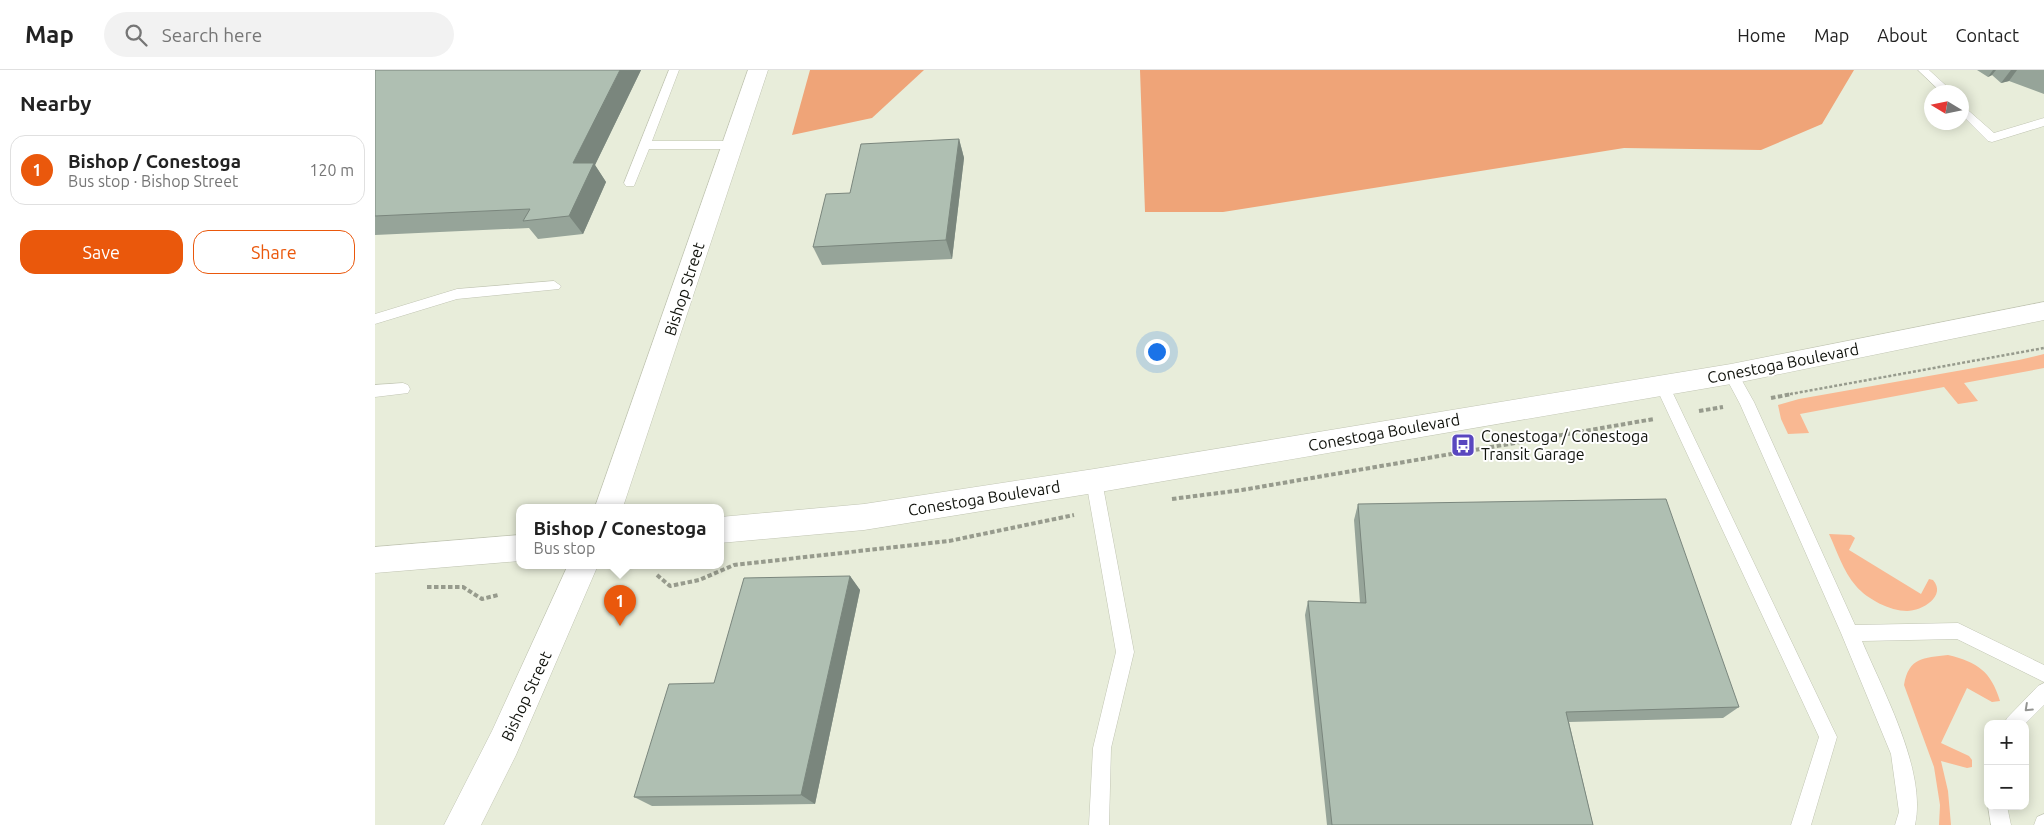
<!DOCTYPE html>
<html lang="en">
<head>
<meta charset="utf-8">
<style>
	body { margin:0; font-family:Ubuntu,sans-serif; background:#f2f2f2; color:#222 }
	.controls { position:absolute; right:15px; bottom:15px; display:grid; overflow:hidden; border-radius:10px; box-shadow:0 2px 12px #0003 }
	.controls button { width:45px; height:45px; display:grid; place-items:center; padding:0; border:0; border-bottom:1px solid #e0e0e0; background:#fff; color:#222; font:25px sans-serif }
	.compass { position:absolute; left:1549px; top:15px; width:45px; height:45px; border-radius:50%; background:#fff; box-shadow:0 2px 12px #0003; rotate:280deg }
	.you { position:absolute; left:781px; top:281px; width:18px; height:18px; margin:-12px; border:4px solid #fff; border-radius:50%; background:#1a73e8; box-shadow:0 0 0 8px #1a73e833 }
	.badge { display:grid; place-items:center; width:32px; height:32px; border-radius:50%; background:#ea580c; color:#fff; font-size:16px; font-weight:700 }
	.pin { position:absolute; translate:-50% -41px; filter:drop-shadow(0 1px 2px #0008) }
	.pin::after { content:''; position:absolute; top:26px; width:18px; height:15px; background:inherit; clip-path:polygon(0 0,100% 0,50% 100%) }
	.popup { position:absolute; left:141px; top:434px; width:208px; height:65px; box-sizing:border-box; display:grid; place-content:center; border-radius:10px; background:#fff; filter:drop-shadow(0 1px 4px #0005); font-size:16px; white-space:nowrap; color:#767676 }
	.popup b { font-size:19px; color:#222 }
	.popup::after { content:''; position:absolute; left:50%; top:100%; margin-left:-10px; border:10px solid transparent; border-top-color:#fff }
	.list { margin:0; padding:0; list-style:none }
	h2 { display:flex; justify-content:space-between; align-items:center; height:65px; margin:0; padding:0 20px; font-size:21px }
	h2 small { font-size:16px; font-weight:400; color:#767676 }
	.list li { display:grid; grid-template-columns:32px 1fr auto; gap:15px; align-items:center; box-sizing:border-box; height:70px; margin:0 10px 10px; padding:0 10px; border:1px solid #e0e0e0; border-radius:15px }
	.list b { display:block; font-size:19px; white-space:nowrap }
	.list p { margin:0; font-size:16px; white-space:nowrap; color:#767676 }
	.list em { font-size:16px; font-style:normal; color:#767676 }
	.actions { display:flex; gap:10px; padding:15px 20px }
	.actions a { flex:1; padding:11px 0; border:1px solid #ea580c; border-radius:15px; text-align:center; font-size:18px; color:#ea580c }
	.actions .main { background:#ea580c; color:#fff }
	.icon { flex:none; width:28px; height:28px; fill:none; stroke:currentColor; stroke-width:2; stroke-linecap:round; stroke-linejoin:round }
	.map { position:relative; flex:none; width:1669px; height:755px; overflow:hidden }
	header { display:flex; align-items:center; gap:30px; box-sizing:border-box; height:70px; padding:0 25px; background:#fff; border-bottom:1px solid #e0e0e0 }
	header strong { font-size:24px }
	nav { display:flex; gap:28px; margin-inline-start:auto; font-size:18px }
	.search { width:350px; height:45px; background:#f2f2f2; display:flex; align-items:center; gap:12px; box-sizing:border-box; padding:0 18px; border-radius:28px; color:#767676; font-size:19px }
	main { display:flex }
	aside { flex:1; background:#fff }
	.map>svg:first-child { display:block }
	.green { fill:#f9b892 }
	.forest { fill:#efa478 }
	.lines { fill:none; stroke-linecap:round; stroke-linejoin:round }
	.service-casing { stroke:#c1c5b3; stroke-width:1 }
	.tertiary-casing { stroke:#c1c5b3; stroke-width:1 }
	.secondary-casing { stroke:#c1c5b3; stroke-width:1 }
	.path-far1 { stroke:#979b8d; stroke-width:2.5; stroke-dasharray:3 2; stroke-linecap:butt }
	.path { stroke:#979b8d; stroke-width:4; stroke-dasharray:4.5 2.5; stroke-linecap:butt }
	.service { fill:#fff; fill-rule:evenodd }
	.tertiary { fill:#fff; fill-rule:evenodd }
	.secondary { fill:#fff; fill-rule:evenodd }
	.wall { fill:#96a499 }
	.shaded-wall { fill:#7a867d }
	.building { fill:#afbfb2; stroke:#7a867d }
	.oneway { stroke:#949592 }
	.labels { text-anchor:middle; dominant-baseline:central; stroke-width:4; stroke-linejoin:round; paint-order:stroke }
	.street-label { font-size:16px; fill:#11130d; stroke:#fff }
	.poi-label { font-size:16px; fill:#11130d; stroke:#fff; text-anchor:start }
</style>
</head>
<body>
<header>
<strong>Map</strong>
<div class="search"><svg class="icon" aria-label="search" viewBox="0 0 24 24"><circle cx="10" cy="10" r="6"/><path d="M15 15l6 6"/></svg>Search here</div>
<nav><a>Home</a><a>Map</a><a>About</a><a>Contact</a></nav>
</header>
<main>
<aside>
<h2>Nearby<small></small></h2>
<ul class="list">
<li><span class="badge">1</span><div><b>Bishop / Conestoga</b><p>Bus stop · Bishop Street</p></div><em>120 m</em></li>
</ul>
<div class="actions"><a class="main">Save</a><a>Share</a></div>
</aside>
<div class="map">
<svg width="1669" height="755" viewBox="0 0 1669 755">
	<rect width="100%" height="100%" fill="#e8edda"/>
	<g class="green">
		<path d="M 1669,284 L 1669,298 L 1589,313 L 1603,331 L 1583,334 L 1569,317 L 1425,344 L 1434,363 L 1413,364 L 1406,349 L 1403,335 L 1424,329 L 1644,290 Z"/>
		<path d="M 1454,464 L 1476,465 L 1480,468 L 1474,480 L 1546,524 L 1554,509 L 1558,510 C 1572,526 1547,541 1532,541 C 1515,541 1492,529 1481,516 C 1468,501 1462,481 1454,464 Z"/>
		<path d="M 1573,585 C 1602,592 1616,601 1625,631 L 1617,632 L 1592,618 L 1566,673 L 1594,686 L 1597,690 L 1597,697 L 1592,698 L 1566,691 L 1573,721 L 1576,755 L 1564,755 L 1565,735 L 1559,697 L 1529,615 C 1534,587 1548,588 1573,585 Z"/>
	</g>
	<g class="forest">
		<path d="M 435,0 L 549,0 L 497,48 L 417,65 Z"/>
		<path d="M 765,0 L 1479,0 L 1447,54 L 1386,80 L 1249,78 L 848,142 L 770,142 Z"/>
	</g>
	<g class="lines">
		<g class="service-casing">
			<g id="service">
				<path d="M 294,0 L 304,0 L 277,71 L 357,71 L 363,75 L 357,79 L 274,79 L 259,116 L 251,116 L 249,113 Z"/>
				<path d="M 1543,0 L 1554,0 L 1578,22 L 1566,22 Z"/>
				<path d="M 1586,34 L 1619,63 L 1669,48 L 1669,56 L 1617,72 L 1613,71 L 1586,44 Z"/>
				<path d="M 179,211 L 186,216 L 184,219 L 82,229 L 0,254 L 0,244 L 82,219 Z"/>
				<path d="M 1356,298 L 1361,300 L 1379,332 L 1480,555 L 1583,553 L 1669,595 L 1669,612 L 1582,569 L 1487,571 C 1508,621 1552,701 1540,755 L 1520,755 L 1524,742 L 1516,684 L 1466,563 L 1365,334 L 1349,304 L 1351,300 Z"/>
				<path d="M 1287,309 L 1292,311 L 1294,315 L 1462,667 L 1436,755 L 1416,755 L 1444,667 L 1280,315 L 1282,311 Z"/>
				<path d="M 28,313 L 33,315 L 35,319 L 33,323 L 0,327 L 0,315 Z"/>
				<path d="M 719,404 L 724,406 L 727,411 L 759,582 L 736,678 L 734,755 L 714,755 L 718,678 L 741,582 L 711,411 L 714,406 Z"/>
				<path d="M 1669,613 L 1669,635 L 1650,654 L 1629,654 L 1632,648 L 1663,616 Z"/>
				<path d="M 1613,736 L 1632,736 L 1636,755 L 1616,755 Z"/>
				<path d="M 1669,744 L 1669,755 L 1659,755 L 1662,747 Z"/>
			</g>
		</g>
		<g class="tertiary-casing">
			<g id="tertiary">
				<path d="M 1669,232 L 1669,250 L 1356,314 L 719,423 L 489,460 L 345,473 L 345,447 L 489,434 L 719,399 L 1356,294 Z"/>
				<path d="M 145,465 L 145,491 L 0,503 L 0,477 Z"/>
			</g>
		</g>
		<g class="secondary-casing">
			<g id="secondary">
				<path d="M 373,0 L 393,0 L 248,437 L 220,437 Z"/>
				<path d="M 193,495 L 223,495 L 141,685 L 106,755 L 69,755 L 117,661 Z"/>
			</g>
		</g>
		<path class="path-far1" d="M 1410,325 L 1669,278"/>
		<g class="path">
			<path d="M 1396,328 L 1417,324"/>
			<path d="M 1324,341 L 1348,337"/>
			<path d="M 797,429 L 867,420 L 1279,349"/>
			<path d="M 282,505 L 295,516 L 324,510 L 359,495 L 574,471 L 699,445"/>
			<path d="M 52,517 L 88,517 L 107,529 L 123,525"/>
		</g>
		<use href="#service" class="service"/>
		<use href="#tertiary" class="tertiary"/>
		<use href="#secondary" class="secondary"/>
	</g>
	<g class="wall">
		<path d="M 0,0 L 266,0 L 220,95 L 231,112 L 208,164 L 163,169 L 154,158 L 0,165 Z"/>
		<path d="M 1602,0 L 1669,0 L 1669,24 L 1634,11 L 1626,13 L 1617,5 L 1613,7 Z"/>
		<path d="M 584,69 L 589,88 L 577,189 L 447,195 L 438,177 L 475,123 Z"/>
		<path d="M 983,434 L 1364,637 L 1348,648 L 1194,652 L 1218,755 L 952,755 L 930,545 L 933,531 L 985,533 L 979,450 Z"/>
		<path d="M 475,506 L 485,520 L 440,734 L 277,736 L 259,727 L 339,613 Z"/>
	</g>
	<g class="shaded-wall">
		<path d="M 245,0 L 266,0 L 220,95 L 231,112 L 208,164 L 194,146 L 198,93 Z"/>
		<path d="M 1618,0 L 1621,0 L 1617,5 L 1613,7 Z"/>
		<path d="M 1636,0 L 1642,0 L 1634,11 L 1626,13 Z"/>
		<path d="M 584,69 L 589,88 L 577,189 L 571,170 Z"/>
		<path d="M 475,506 L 485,520 L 440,734 L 426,725 Z"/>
	</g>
	<g class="building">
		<path d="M 0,0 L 245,0 L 198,93 L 219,93 L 194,146 L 148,151 L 155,139 L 0,146 Z"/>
		<path d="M 584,69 L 571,170 L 438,177 L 451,124 L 475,123 L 486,74 Z"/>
		<path d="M 1291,429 L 1364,637 L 1191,642 L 1218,755 L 957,755 L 933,531 L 991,533 L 983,434 Z"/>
		<path d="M 475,506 L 426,725 L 259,727 L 294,614 L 339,613 L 369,508 Z"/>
	</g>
	<defs><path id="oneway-chevron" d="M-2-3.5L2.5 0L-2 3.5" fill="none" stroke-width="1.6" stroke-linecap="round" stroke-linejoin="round" transform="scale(1.25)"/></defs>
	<use class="oneway" href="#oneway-chevron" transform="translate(1653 638) rotate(137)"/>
	<defs>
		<g id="bus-square" transform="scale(1.25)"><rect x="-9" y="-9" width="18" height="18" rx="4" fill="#5947bf" stroke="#fff"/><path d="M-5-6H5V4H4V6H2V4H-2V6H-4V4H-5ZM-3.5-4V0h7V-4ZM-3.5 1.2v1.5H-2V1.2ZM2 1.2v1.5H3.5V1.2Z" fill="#fff"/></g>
	</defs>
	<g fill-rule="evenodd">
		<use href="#bus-square" x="1088" y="375"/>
	</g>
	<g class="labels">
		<g class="street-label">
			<text transform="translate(309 219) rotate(-72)">Bishop Street</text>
			<text transform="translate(1408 293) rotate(-11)">Conestoga Boulevard</text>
			<text transform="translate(1009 362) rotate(-10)">Conestoga Boulevard</text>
			<text transform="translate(609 428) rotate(-9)">Conestoga Boulevard</text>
			<text transform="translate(151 626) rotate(-65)">Bishop Street</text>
		</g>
		<g class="poi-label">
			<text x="1106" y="366">Conestoga / Conestoga<tspan x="1106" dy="18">Transit Garage</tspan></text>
		</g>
	</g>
</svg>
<div class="controls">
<button>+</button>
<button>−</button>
</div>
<svg class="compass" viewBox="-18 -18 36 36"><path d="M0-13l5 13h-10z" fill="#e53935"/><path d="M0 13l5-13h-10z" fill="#767676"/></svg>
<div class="you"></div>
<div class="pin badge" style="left:245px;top:556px">1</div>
<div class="popup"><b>Bishop / Conestoga</b>Bus stop</div>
</div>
</main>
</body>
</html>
